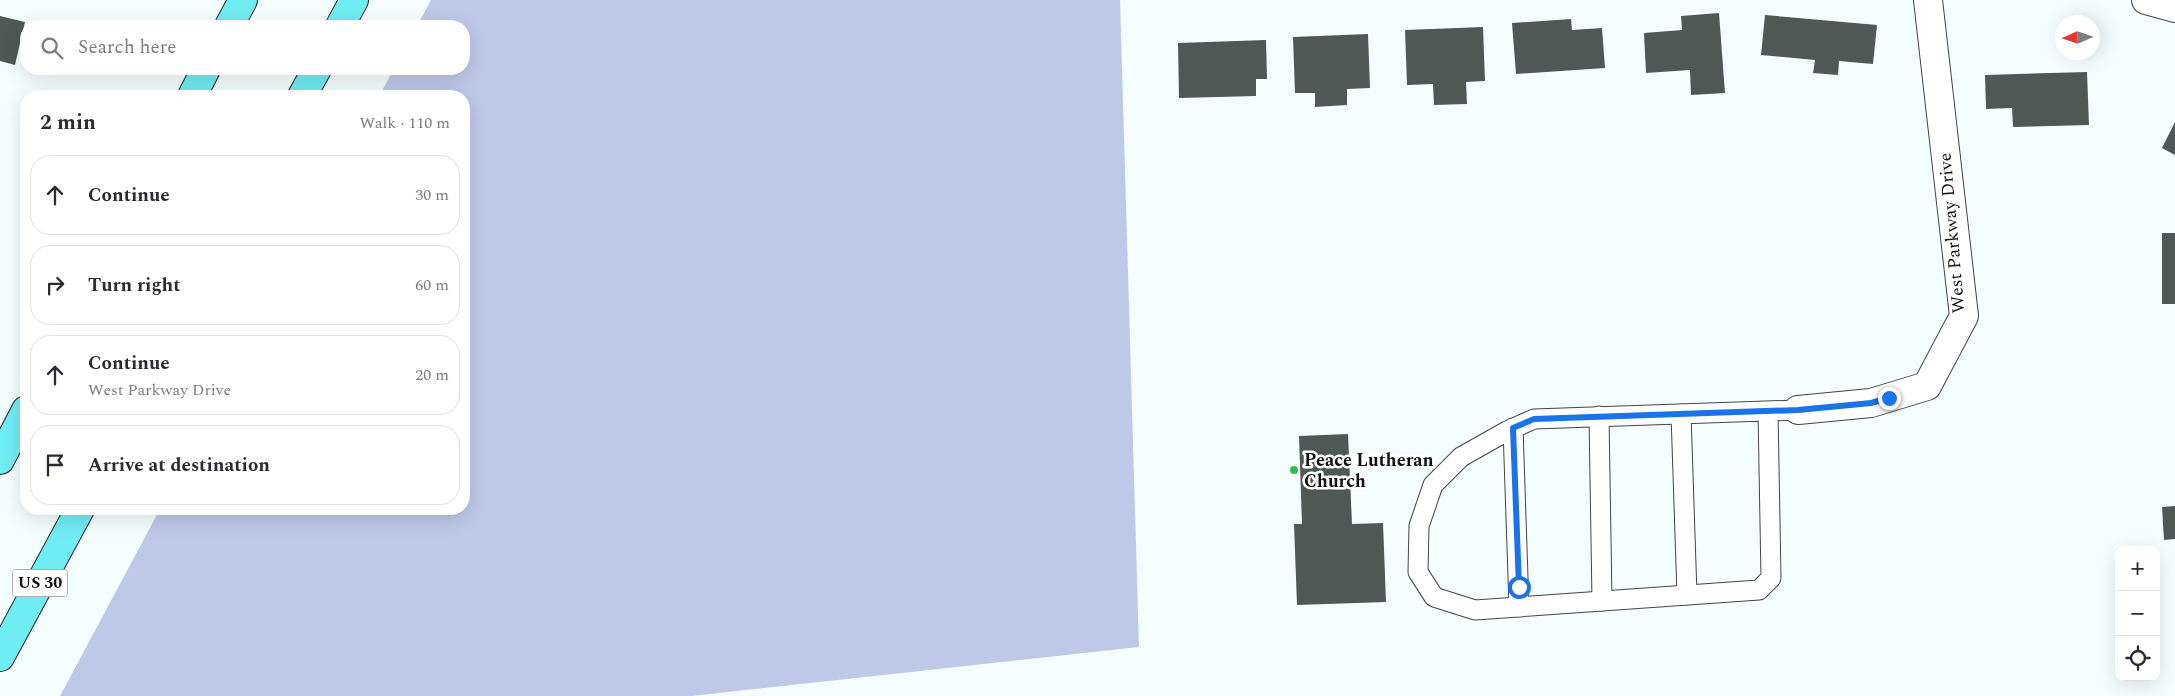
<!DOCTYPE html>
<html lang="en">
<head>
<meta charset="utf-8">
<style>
	body { margin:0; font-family:Spectral,serif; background:#f2f2f3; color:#2b2b33 }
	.controls { position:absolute; right:15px; bottom:15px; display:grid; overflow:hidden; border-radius:10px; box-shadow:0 5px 20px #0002 }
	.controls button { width:45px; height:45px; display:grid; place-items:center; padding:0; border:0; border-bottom:1px solid #e1e1e2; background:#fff; color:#2b2b33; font:25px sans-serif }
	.compass { position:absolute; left:2055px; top:15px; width:45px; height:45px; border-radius:50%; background:#fff; box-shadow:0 5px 20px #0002; rotate:267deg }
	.stop { position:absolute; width:15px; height:15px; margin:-11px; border:4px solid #1a73e8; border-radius:50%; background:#fff }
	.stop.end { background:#1a73e8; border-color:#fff; box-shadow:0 1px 5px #0008 }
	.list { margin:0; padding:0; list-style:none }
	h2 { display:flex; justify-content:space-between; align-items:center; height:65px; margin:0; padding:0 20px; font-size:21px }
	h2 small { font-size:16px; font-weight:400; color:#7c7c81 }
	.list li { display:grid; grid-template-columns:32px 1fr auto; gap:15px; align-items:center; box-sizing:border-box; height:80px; margin:0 10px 10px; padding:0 10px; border:1px solid #e1e1e2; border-radius:20px }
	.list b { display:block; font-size:19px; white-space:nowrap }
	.list p { margin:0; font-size:16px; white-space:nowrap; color:#7c7c81 }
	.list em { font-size:16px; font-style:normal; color:#7c7c81 }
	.icon { flex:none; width:28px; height:28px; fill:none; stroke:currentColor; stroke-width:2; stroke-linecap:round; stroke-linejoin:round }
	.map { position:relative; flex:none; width:2175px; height:696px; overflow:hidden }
	.search { position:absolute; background:#fff; box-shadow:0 5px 20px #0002; left:20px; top:20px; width:450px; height:55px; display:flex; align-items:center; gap:12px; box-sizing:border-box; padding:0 18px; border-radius:20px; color:#7c7c81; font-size:19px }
	.panel { position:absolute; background:#fff; box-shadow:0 5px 20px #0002; left:20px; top:90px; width:450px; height:425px; border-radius:20px }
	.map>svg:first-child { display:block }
	.green { fill:#bec8e9 }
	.building { fill:#4d5955 }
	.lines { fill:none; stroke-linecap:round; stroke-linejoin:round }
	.service-casing { stroke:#444; stroke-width:21 }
	.minor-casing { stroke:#444; stroke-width:30 }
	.primary-casing { stroke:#222; stroke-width:30 }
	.service { stroke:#fff; stroke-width:19 }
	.minor { stroke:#fff; stroke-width:28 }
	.primary { stroke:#70ecf3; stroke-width:28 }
	.route { stroke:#1a73e8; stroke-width:6 }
	.poi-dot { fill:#2cbd50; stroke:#fff; stroke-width:2 }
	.labels { text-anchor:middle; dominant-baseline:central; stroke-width:5; stroke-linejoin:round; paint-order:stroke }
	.shield { fill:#fff; stroke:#585858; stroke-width:1 }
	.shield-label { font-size:16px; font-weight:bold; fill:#111 }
	.street-label { font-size:18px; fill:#111; stroke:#fff }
	.poi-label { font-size:18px; font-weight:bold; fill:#111; stroke:#fff; text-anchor:start }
</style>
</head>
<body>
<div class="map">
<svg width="2175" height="696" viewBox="0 0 2175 696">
	<rect width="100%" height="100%" fill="#f5feff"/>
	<path class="green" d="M 431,0 L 1120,0 L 1139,647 L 692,696 L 60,696 L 160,509 L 464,509 L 464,96 L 379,96 L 394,69 L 464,69 L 464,26 L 417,26 Z"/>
	<g class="building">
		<path d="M 1719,13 L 1725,93 L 1691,95 L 1690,70 L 1646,73 L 1644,33 L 1682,30 L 1681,16 Z"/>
		<path d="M 1765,15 L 1877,25 L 1873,64 L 1839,61 L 1838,75 L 1813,73 L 1815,60 L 1761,55 Z"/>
		<path d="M 0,16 L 25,22 L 15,65 L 0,61 Z"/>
		<path d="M 1571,19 L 1572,30 L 1602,28 L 1605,68 L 1516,74 L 1512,23 Z"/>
		<path d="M 1483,27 L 1485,81 L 1466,82 L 1467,104 L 1434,105 L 1433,84 L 1407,85 L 1405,30 Z"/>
		<path d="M 1368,34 L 1370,88 L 1347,89 L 1347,105 L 1315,107 L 1315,93 L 1295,93 L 1293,37 Z"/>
		<path d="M 1266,40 L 1267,79 L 1256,79 L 1256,96 L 1179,98 L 1178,43 Z"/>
		<path d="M 2087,72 L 2089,125 L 2013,127 L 2012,108 L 1986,109 L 1985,75 Z"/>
		<path d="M 2175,122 L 2175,155 L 2162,148 Z"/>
		<rect x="2162" y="233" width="13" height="71"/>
		<path d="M 1348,434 L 1352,524 L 1383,523 L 1386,602 L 1297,605 L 1294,524 L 1302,524 L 1299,436 Z"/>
		<path d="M 2175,506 L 2175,539 L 2164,540 L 2162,507 Z"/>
	</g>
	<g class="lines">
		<g class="service-casing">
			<g id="service">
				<path d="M 1768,411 L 1771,578 L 1759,590 L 1475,610 L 1434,597 L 1418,572 L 1419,526 L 1433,485 L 1461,457 L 1507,431 L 1534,419 L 1798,410"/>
				<path d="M 1681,414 L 1687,595"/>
				<path d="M 1599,416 L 1602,601"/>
				<path d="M 1513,428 L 1519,607"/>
			</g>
		</g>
		<g class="minor-casing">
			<g id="minor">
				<path d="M 2146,0 L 2175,8"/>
				<path d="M 1798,410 L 1871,403 L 1927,386 L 1964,316 L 1928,0"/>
			</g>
		</g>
		<g class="primary-casing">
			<g id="primary">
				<path d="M 229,26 L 243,0"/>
				<path d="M 340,26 L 354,0"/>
				<path d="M 192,96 L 206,69"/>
				<path d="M 302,96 L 317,69"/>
				<path d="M 0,460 L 26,410"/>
				<path d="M 0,657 L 80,509"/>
			</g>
		</g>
		<use href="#service" class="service"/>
		<use href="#minor" class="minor"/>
		<use href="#primary" class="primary"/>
	</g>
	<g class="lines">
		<path class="route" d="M 1519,587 L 1513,428 L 1534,419 L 1798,410 L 1871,403 L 1889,398"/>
	</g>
	<circle class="poi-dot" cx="1294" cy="470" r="5"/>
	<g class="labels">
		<rect class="shield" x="12.5" y="569.5" width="55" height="27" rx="4"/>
		<g class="shield-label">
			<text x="40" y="583">US 30</text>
		</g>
		<g class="street-label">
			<text transform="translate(1952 233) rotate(-95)">West Parkway Drive</text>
		</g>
		<g class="poi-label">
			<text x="1304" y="460">Peace Lutheran<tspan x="1304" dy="21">Church</tspan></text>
		</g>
	</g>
</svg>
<div class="controls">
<button>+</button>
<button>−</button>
<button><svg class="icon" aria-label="locate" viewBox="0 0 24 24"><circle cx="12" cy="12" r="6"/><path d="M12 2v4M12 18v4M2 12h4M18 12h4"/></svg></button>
</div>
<svg class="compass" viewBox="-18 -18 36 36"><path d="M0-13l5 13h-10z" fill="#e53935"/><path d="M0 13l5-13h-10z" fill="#7c7c81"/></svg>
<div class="stop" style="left:1519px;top:587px"></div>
<div class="stop end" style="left:1889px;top:398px"></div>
<div class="search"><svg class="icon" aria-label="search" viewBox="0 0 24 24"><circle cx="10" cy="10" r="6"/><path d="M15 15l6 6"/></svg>Search here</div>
<section class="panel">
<h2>2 min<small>Walk · 110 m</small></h2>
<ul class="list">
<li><svg class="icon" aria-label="ahead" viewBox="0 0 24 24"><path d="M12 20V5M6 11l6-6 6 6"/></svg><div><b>Continue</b></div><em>30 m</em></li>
<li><svg class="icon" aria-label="right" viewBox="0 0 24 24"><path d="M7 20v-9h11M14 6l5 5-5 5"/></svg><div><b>Turn right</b></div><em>60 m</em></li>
<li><svg class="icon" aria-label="ahead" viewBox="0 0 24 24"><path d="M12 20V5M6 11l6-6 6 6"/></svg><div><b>Continue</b><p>West Parkway Drive</p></div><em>20 m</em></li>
<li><svg class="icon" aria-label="arrive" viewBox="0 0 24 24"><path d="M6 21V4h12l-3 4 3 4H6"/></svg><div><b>Arrive at destination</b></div></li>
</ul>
</section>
</div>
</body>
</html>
